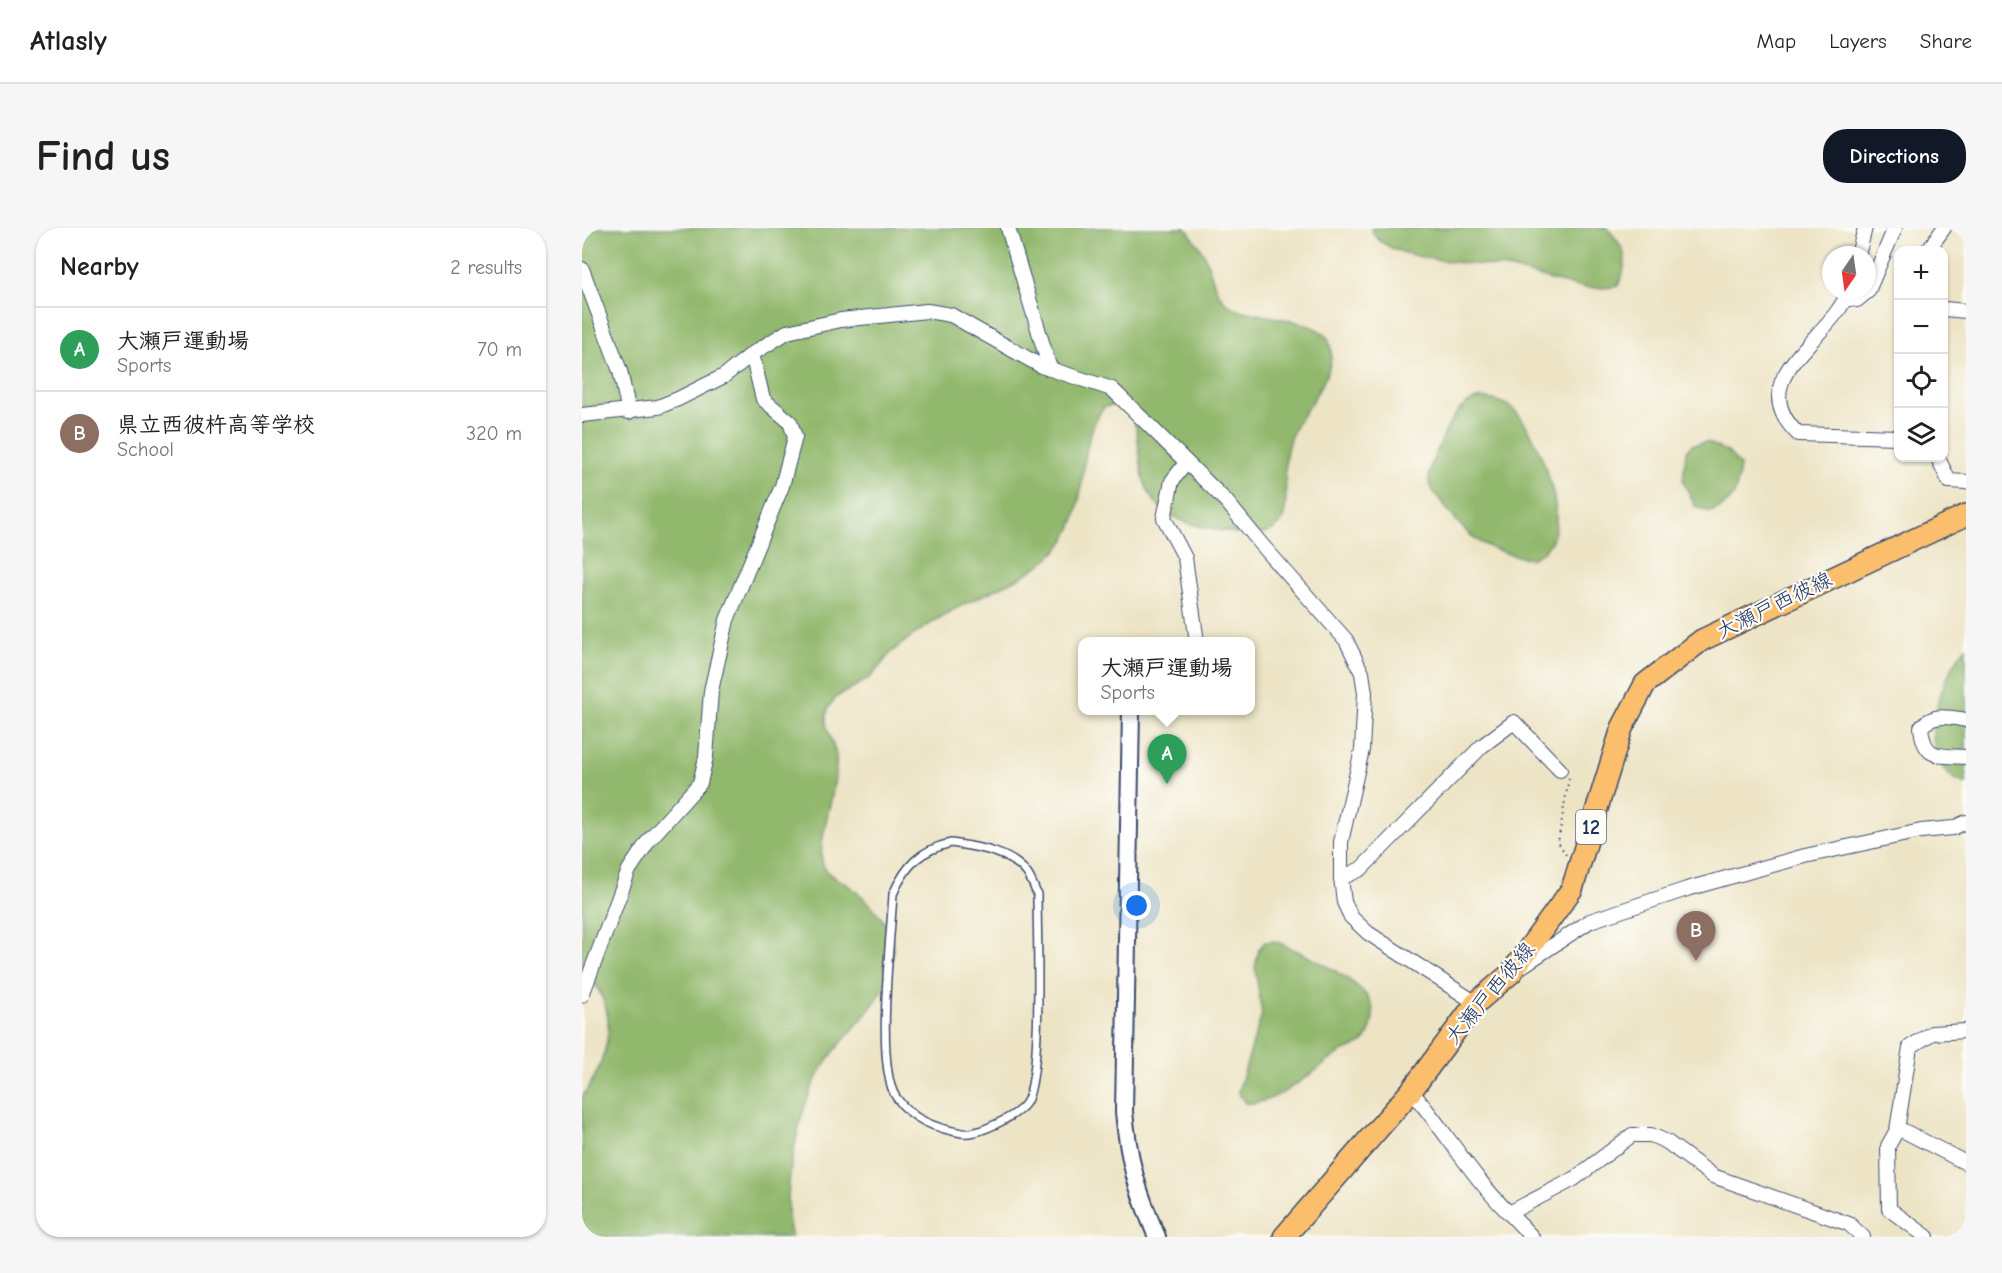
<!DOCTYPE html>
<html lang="en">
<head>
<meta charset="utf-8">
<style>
	body { margin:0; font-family:"Comic Neue","Klee One",sans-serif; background:#f6f6f6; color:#202124 }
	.controls { position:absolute; right:18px; top:18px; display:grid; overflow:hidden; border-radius:12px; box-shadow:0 2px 4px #0004 }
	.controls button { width:54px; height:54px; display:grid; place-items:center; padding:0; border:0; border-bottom:2px solid #e0e0e0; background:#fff; color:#202124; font:30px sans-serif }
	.compass { position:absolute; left:1240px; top:18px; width:54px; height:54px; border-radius:50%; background:#fff; box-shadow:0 2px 4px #0004; rotate:193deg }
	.you { position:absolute; left:555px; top:678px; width:21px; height:21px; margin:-15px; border:4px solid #fff; border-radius:50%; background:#1a73e8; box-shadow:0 0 0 9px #1a73e833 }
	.badge { display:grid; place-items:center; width:39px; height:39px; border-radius:50%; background:#111827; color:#fff; font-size:20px; font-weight:700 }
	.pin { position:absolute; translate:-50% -50px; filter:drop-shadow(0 2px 3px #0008) }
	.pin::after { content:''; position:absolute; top:32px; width:21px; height:18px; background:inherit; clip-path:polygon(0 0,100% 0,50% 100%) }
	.popup { position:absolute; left:496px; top:409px; width:177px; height:78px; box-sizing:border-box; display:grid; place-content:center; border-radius:12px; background:#fff; filter:drop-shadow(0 2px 4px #0005); font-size:20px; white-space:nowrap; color:#757577 }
	.popup b { font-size:22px; color:#202124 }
	.popup::after { content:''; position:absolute; left:50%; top:100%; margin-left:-12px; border:12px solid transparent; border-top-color:#fff }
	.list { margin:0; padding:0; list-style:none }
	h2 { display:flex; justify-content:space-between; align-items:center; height:78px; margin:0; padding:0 24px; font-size:26px }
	h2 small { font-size:20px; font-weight:400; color:#757577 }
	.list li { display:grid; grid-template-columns:39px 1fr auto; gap:18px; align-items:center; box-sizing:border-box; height:84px; padding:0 24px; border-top:2px solid #e0e0e0 }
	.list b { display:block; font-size:22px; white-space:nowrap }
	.list p { margin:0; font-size:20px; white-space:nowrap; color:#757577 }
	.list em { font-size:20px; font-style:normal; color:#757577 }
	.icon { flex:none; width:33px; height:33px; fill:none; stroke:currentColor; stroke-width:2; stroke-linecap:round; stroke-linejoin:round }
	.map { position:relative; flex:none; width:1384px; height:1009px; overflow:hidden; border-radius:24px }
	header { display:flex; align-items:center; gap:36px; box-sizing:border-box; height:84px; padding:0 30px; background:#fff; border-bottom:2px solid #e0e0e0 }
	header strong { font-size:28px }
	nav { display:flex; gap:33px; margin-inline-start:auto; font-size:21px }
	.intro { display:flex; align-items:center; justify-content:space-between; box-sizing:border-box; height:144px; padding:0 36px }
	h1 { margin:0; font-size:42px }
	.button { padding:15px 27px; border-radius:24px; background:#111827; color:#fff; font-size:21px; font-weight:700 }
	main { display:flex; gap:36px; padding:0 36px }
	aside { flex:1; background:#fff; border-radius:24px; box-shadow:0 2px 4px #0004 }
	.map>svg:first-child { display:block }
	.forest { fill:#92b86d; stroke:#567466; stroke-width:1.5 }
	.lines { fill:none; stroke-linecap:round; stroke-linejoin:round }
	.service-casing { stroke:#3a4a6d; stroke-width:10 }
	.minor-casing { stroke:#3a4a6d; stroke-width:16 }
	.tertiary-casing { stroke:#3a4a6d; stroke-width:20 }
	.primary-casing { stroke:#3a4a6d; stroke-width:24 }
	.path { stroke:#3a4a6d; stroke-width:2; stroke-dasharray:1.5 4.5; stroke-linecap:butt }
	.service { stroke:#fff; stroke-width:7 }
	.minor { stroke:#fff; stroke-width:14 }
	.tertiary { stroke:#fff; stroke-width:16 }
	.primary { stroke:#fabe6d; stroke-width:21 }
	.labels { text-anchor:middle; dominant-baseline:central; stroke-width:4.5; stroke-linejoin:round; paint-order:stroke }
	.shield { fill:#fdfcf7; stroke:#5f6c8c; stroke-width:1.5 }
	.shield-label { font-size:20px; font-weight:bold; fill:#1b2f5e }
	.street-label { font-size:21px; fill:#1b2f5e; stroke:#fdfcf7 }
</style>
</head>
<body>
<header>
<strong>Atlasly</strong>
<nav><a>Map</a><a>Layers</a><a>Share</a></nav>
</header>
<div class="intro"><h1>Find us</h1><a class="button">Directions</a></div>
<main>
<aside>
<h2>Nearby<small>2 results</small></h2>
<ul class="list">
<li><span class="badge" style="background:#2e9e5b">A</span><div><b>大瀬戸運動場</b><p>Sports</p></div><em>70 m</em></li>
<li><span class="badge" style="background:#8d6e63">B</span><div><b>県立西彼杵高等学校</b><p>School</p></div><em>320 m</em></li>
</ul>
</aside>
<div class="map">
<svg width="1384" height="1009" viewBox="0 0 1384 1009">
	<rect width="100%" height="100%" fill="#fdfcf7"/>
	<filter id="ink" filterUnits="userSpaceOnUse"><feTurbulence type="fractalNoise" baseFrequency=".0167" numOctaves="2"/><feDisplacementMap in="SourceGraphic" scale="12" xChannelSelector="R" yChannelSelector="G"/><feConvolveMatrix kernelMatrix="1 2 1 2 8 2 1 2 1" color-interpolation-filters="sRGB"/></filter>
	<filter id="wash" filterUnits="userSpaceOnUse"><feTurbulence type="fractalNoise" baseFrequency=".008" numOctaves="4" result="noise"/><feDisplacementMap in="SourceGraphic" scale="24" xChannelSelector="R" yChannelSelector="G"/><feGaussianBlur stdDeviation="1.35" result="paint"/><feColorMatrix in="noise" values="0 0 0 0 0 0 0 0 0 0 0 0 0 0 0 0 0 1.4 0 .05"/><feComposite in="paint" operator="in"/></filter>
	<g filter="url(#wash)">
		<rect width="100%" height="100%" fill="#ede4c5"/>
		<g class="forest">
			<path d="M 0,0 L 604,0 C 610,9 617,17 622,26 C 630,43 632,71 652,80 C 674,90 738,90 747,113 C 759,145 720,181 709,208 C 689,258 736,321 642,303 C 619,299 593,295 576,277 C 550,252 564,209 546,179 L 534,177 L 522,179 C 489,222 513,289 470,327 C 438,356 395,366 359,389 C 343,399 326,410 312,422 C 303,430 297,441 288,449 C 276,460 255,463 247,479 C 238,497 251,509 254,528 C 255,534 254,542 253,548 C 252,571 233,620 242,639 C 247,649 257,651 266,657 C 286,671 312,698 311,723 C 310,776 257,806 235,849 C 216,885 198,970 210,1009 L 0,1009 L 0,869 C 17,846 32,810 24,781 C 20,765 9,749 0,735 Z"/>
			<path d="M 789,0 L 1025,0 C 1045,23 1048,30 1036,58 C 998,66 961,47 924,40 C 894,34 799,35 789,0 Z"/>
			<path d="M 898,170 C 912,171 925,174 935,185 C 956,208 986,285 969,314 C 964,323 957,327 948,331 C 900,320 888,313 859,273 C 854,267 848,261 847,253 C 846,238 856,222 861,209 C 869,191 878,175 898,170 Z"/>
			<path d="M 1125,214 L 1146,224 L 1158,238 C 1155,263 1154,275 1128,284 L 1113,278 L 1101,253 L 1104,223 L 1110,217 Z"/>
			<path d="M 1384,419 L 1384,556 C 1326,537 1357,451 1384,419 Z"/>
			<path d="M 693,713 C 716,723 784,753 790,778 C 793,788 789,805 782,813 C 776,819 765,821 758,825 C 733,841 693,879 663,875 L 656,864 L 680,786 L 673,739 L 677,721 L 683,714 Z"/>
		</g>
	</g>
	<g filter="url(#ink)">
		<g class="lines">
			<g class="service-casing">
				<path id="service" d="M 369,615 C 395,619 427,623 444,644 C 449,650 452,659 455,666 C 455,706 461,847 444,875 C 435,888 395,908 380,905 C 353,900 330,892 314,869 C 293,838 309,708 311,666 C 324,637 338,622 369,615 Z"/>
			</g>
			<g class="minor-casing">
				<g id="minor">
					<path d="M 426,0 L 468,141"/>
					<path d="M 1346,22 L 1362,0"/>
					<path d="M 1276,27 L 1283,0"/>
					<path d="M 0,41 L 38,143 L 47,184"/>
					<path d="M 1266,63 C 1253,109 1157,149 1216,206 L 1316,209"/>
					<path d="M 1264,70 L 1275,72 L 1286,63 L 1313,0"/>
					<path d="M 1362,81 L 1384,83"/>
					<path d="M 0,187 L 76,179 L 96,171 L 142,148 L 170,126 L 205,104 L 259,92 L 345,83 L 369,87 L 459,138 L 530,161 L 644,273 L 680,317 L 764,412 L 780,445 L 783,465 L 780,522 L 759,614 L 759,650 L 762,674 L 769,689 L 786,705 L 894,775"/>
					<path d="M 1356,230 L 1367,253 L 1384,254"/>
					<path d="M 604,235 L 590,253 L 582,290 L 603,330 L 615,414"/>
					<path d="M 1384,492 C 1366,489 1352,485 1339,499 C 1342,532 1356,527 1384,529"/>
					<path d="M 759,650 L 779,641 L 900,518 L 932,494 L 978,542"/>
					<path d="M 940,738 L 1008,693 L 1105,661 L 1223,628 L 1339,603 L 1371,600 L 1384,594"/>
					<path d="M 0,767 L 47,642 L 67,612 L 118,555 L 124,529 L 129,463 L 145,392 L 200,258 L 213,209 L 208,194 L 181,171 L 170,126"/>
					<path d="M 829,863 C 863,902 889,948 927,985 L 992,951 L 1050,907 L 1069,907 L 1085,914 L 1131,948 L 1267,996 L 1281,1009"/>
					<path d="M 1315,902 L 1322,903 L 1384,935"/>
					<path d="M 927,985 L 950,1009"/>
					<path d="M 1345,1009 L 1307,981 L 1306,918 L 1315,902 L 1328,819 L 1350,805 L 1384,803"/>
				</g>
			</g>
			<g class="tertiary-casing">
				<path id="tertiary" d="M 549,482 L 542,884 C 547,935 555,962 575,1009"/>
			</g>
			<g class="primary-casing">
				<path id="primary" d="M 702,1009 L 829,863 L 894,775 L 929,745 L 990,661 L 1040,500 L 1063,456 L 1120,412 L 1384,287"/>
			</g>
			<path class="path" d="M 984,627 L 976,614 L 987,550"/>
			<use href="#service" class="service"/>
			<use href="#minor" class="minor"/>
			<use href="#tertiary" class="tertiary"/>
			<use href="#primary" class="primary"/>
		</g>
	</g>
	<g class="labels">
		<rect class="shield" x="994" y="582" width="30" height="34" rx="4.5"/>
		<g class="shield-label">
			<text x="1009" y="599">12</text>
		</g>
		<g class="street-label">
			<text transform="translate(1192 377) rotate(-26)">大瀬戸西彼線</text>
			<text transform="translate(908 765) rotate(-50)">大瀬戸西彼線</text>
		</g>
	</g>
</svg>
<div class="controls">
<button>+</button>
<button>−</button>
<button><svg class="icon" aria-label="locate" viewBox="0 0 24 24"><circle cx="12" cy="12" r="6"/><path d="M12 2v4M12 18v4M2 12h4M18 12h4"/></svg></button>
<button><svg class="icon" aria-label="layers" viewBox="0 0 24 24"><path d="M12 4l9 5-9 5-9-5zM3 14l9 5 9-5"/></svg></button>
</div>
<svg class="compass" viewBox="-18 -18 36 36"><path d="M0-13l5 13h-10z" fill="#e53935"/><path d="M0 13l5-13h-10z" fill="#757577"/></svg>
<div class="you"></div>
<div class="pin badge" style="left:585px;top:556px;background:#2e9e5b">A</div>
<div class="popup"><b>大瀬戸運動場</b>Sports</div>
<div class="pin badge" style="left:1114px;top:733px;background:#8d6e63">B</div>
</div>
</main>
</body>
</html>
